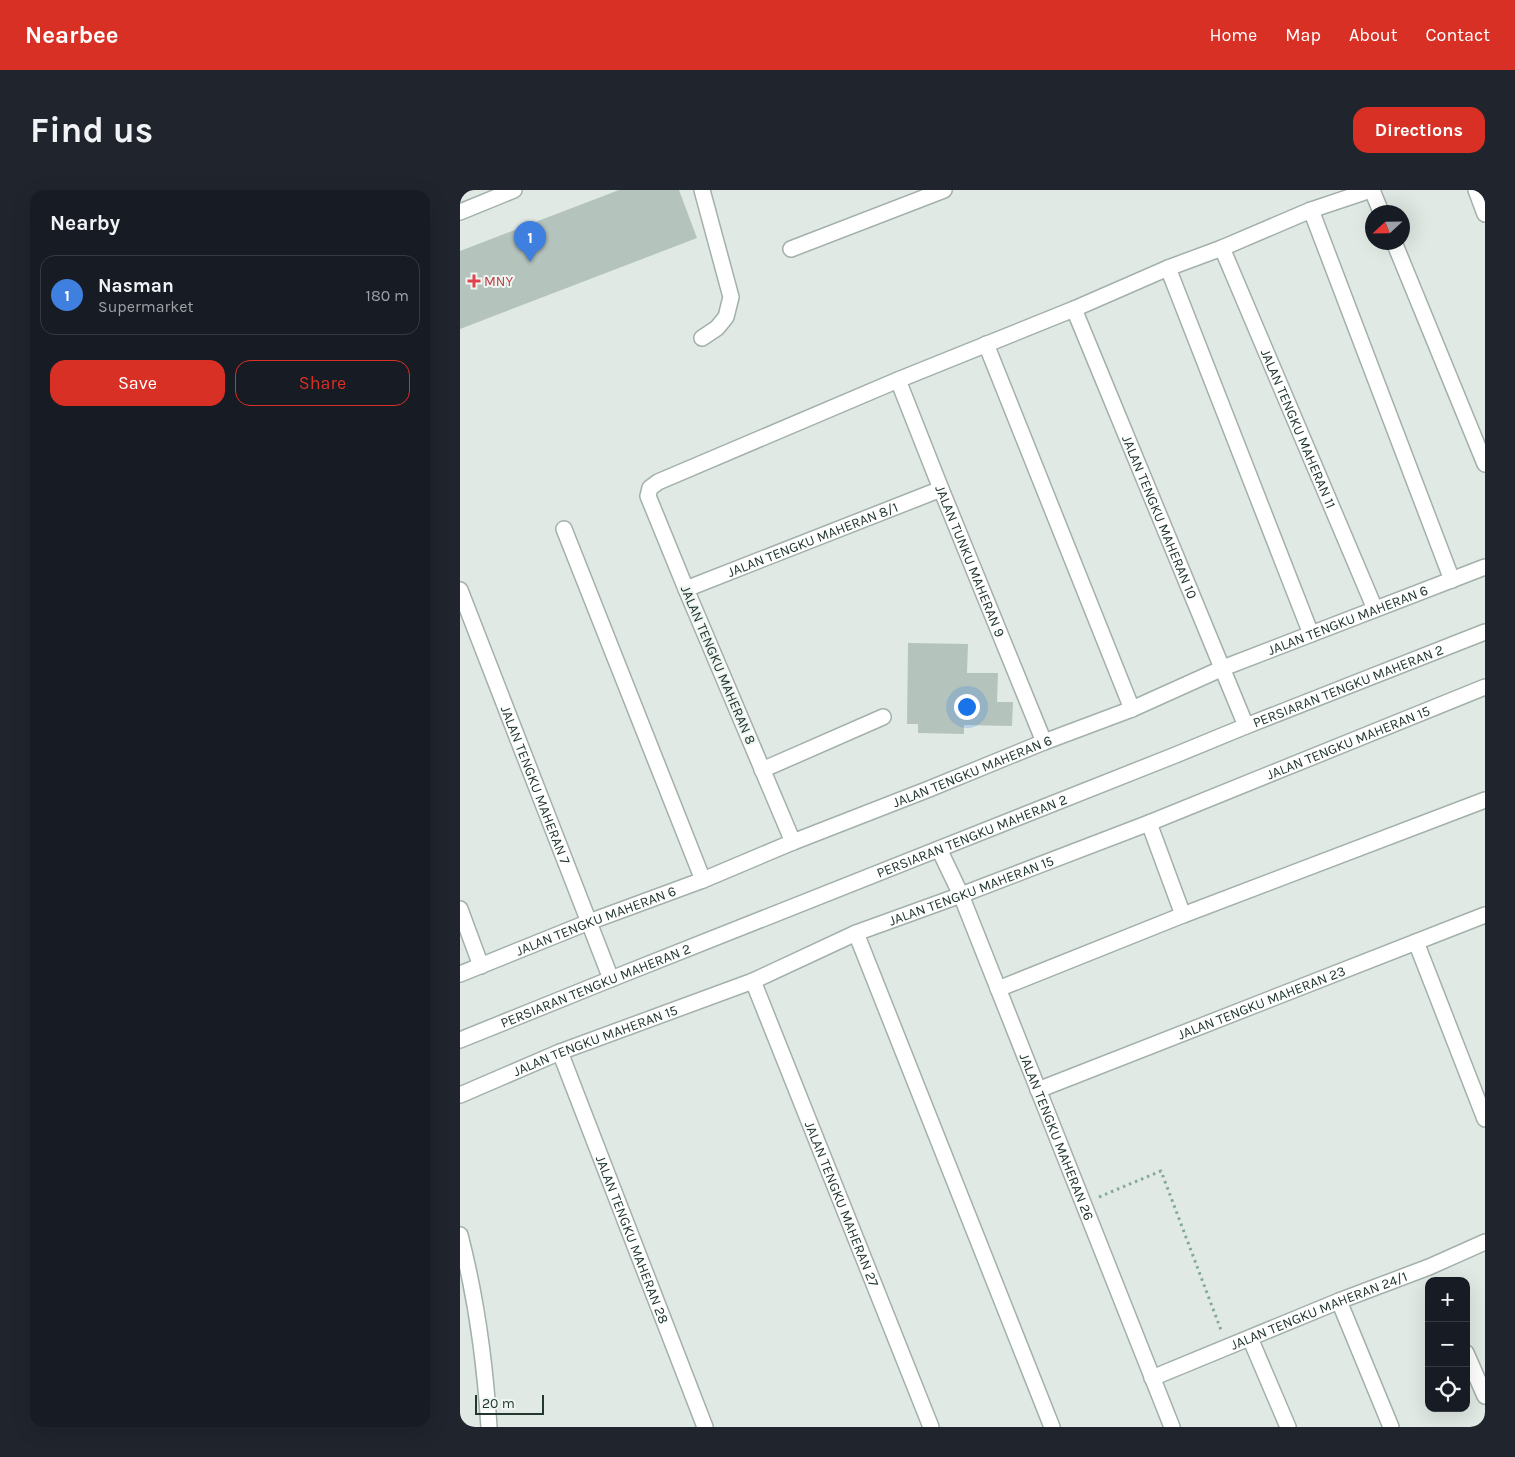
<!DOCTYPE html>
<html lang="en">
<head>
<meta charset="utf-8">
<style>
	body { margin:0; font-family:Karla,sans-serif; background:#20242c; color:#f1f3f6 }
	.controls { position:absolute; right:15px; bottom:15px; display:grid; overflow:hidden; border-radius:10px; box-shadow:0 5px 20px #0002 }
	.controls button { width:45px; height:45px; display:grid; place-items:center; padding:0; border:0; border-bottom:1px solid #363941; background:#171b24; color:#f1f3f6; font:25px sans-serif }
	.compass { position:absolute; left:905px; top:15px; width:45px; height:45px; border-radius:50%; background:#171b24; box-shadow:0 5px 20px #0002; rotate:248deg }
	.scale { position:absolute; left:15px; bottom:12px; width:69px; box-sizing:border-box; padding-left:5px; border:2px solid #223731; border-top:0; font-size:14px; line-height:18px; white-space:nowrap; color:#223731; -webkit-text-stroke:4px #eff6f2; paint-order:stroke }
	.you { position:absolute; left:506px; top:516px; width:18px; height:18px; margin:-12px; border:4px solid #fff; border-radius:50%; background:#1a73e8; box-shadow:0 0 0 8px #1a73e833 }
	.badge { display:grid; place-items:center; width:32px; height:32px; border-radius:50%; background:#d93025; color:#fff; font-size:16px; font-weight:700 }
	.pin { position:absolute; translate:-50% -41px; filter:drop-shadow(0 1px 2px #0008) }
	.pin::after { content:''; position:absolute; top:26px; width:18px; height:15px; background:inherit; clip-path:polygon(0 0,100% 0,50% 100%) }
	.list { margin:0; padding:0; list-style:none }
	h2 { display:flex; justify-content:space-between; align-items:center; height:65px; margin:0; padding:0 20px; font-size:21px }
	h2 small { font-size:16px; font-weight:400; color:#9ea1a6 }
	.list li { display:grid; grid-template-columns:32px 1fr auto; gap:15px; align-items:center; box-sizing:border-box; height:80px; margin:0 10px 10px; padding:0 10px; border:1px solid #363941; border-radius:15px }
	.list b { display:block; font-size:19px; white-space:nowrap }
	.list p { margin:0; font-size:16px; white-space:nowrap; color:#9ea1a6 }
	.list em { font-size:16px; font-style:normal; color:#9ea1a6 }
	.actions { display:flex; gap:10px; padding:15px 20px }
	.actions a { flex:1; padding:11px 0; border:1px solid #d93025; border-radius:15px; text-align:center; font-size:18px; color:#d93025 }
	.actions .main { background:#d93025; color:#fff }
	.icon { flex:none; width:28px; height:28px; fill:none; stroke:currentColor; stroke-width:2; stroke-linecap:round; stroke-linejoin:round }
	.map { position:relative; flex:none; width:1025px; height:1237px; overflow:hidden; border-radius:15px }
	header { display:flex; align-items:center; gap:30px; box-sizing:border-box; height:70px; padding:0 25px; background:#d93025; color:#fff }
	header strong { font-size:24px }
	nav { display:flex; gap:28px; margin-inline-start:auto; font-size:18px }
	.intro { display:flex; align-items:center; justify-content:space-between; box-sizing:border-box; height:120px; padding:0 30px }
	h1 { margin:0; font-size:35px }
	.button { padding:12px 22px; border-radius:15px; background:#d93025; color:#fff; font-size:18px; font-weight:700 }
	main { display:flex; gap:30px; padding:0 30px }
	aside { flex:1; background:#171b24; border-radius:15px; box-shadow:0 5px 20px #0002 }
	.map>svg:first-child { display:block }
	.building { fill:#b5c3bd }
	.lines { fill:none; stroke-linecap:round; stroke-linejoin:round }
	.minor-casing { stroke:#a3b0ab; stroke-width:18 }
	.path { stroke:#83a99c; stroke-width:3; stroke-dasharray:2.5 4; stroke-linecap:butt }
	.minor { stroke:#fff; stroke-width:15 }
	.health-dot { fill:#e0444e; stroke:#eff6f2; stroke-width:2 }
	.labels { text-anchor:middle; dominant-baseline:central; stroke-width:4; stroke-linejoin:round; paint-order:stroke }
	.health-label { font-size:14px; fill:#be3a42; stroke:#eff6f2; text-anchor:start }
	.street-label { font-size:14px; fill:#223731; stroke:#eff6f2 }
</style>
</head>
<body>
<header>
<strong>Nearbee</strong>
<nav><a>Home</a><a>Map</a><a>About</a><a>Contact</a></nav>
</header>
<div class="intro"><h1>Find us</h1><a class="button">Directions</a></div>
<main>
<aside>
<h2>Nearby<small></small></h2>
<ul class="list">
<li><span class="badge" style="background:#3f7fe0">1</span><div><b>Nasman</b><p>Supermarket</p></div><em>180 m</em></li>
</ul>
<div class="actions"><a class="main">Save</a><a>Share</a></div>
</aside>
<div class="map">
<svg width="1025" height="1237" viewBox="0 0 1025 1237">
	<rect width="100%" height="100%" fill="#e0e9e4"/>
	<g class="building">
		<path d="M 159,0 L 219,0 L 237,48 L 0,139 L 0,61 Z"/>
		<path d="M 448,453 L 508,454 L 507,483 L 538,483 L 537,512 L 553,512 L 552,536 L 504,535 L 504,544 L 458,543 L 458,534 L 447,534 Z"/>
	</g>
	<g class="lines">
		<g class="minor-casing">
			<g id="minor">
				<path d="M 912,0 L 921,22"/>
				<path d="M 1016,0 L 1025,24"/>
				<path d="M 851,20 L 992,390"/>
				<path d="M 0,22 L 54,0"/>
				<path d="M 934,52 L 1025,274"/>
				<path id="s1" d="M 762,58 L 915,419"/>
				<path d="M 331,59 L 484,0"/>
				<path d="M 708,78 L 851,444"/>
				<path id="s2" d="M 614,119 L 786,536"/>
				<path d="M 242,148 L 257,138 L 266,127 L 271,107 L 242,0"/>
				<path d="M 526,154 L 672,519"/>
				<path id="s3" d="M 438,190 L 481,299 L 584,552"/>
				<path d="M 104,339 L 243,690"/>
				<path id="s4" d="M 226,399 L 481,299"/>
				<path id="s5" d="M 0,400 L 151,789"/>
				<path d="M 302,580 L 423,527"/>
				<path d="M 333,652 L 226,399 L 188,306 L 190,298 L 198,292 L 438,190 L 614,119 L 708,78 L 762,58 L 851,20 L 911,0"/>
				<path id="s6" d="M 479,659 L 501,705 L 712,1237"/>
				<path d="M 0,719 L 21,776"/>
				<path d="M 723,725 L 1025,610"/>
				<path d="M 396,743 L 592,1237"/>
				<path d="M 956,752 L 1025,929"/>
				<path id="s7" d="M 0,784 L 129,732 L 243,690 L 333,652 L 469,599 L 584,552 L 672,519 L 763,478 L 1025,377"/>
				<path id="s8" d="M 293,791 L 471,1237"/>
				<path d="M 538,799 L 723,725 L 689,633"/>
				<path id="s9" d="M 0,850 L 151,789 L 713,566 L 786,536 L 1025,442"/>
				<path id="s10" d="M 100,862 L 245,1237"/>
				<path id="s11" d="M 578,900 L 1025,725"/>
				<path id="s12" d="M 0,905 L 100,862 L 293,791 L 396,743 L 501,705 L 689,633 L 1025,497"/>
				<path d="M 0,1045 C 16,1107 25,1172 29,1237"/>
				<path d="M 879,1111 L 931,1237"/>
				<path d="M 790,1148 L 828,1237"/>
				<path d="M 1006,1163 L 1025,1206"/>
				<path id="s13" d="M 692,1188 L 879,1111 L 969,1077 L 1025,1052"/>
			</g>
		</g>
		<path class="path" d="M 639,1007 L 701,981 L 761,1140"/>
		<use href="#minor" class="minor"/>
	</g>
	<path class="health-dot" d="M11.5 83.5h5v5h5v5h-5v5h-5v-5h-5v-5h5z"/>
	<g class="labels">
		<g class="health-label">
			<text x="24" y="91">MNY</text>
		</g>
		<g class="street-label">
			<text stroke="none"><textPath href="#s1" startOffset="196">JALAN TENGKU MAHERAN 11</textPath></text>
			<text stroke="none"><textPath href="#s2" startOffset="225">JALAN TENGKU MAHERAN 10</textPath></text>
			<text stroke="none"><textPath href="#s4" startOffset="136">JALAN TENGKU MAHERAN 8/1</textPath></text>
			<text stroke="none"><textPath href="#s3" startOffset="195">JALAN TUNKU MAHERAN 9</textPath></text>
			<text stroke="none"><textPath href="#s7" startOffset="956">JALAN TENGKU MAHERAN 6</textPath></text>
			<text transform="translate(258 475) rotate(67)">JALAN TENGKU MAHERAN 8</text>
			<text stroke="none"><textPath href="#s9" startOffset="956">PERSIARAN TENGKU MAHERAN 2</textPath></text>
			<text stroke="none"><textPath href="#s12" startOffset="956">JALAN TENGKU MAHERAN 15</textPath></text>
			<text stroke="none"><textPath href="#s7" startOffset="551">JALAN TENGKU MAHERAN 6</textPath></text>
			<text stroke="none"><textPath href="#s5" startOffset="209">JALAN TENGKU MAHERAN 7</textPath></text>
			<text stroke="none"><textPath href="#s9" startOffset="551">PERSIARAN TENGKU MAHERAN 2</textPath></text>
			<text stroke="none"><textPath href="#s12" startOffset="551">JALAN TENGKU MAHERAN 15</textPath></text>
			<text stroke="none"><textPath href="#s7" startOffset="146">JALAN TENGKU MAHERAN 6</textPath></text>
			<text stroke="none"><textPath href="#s9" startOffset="146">PERSIARAN TENGKU MAHERAN 2</textPath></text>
			<text stroke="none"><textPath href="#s11" startOffset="240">JALAN TENGKU MAHERAN 23</textPath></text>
			<text stroke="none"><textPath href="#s12" startOffset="146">JALAN TENGKU MAHERAN 15</textPath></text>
			<text stroke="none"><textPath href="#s6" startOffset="311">JALAN TENGKU MAHERAN 26</textPath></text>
			<text stroke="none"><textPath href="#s8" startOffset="240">JALAN TENGKU MAHERAN 27</textPath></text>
			<text stroke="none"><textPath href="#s10" startOffset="201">JALAN TENGKU MAHERAN 28</textPath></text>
			<text stroke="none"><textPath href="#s13" startOffset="180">JALAN TENGKU MAHERAN 24/1</textPath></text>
		</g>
	</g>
</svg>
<div class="controls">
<button>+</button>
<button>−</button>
<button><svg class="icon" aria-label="locate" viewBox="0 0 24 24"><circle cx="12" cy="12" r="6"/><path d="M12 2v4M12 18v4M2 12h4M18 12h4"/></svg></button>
</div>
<svg class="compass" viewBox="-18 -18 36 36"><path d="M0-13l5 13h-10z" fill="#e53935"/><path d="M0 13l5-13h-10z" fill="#9ea1a6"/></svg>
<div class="scale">20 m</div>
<div class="you"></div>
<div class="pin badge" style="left:70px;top:72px;background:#3f7fe0">1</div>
</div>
</main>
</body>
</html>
